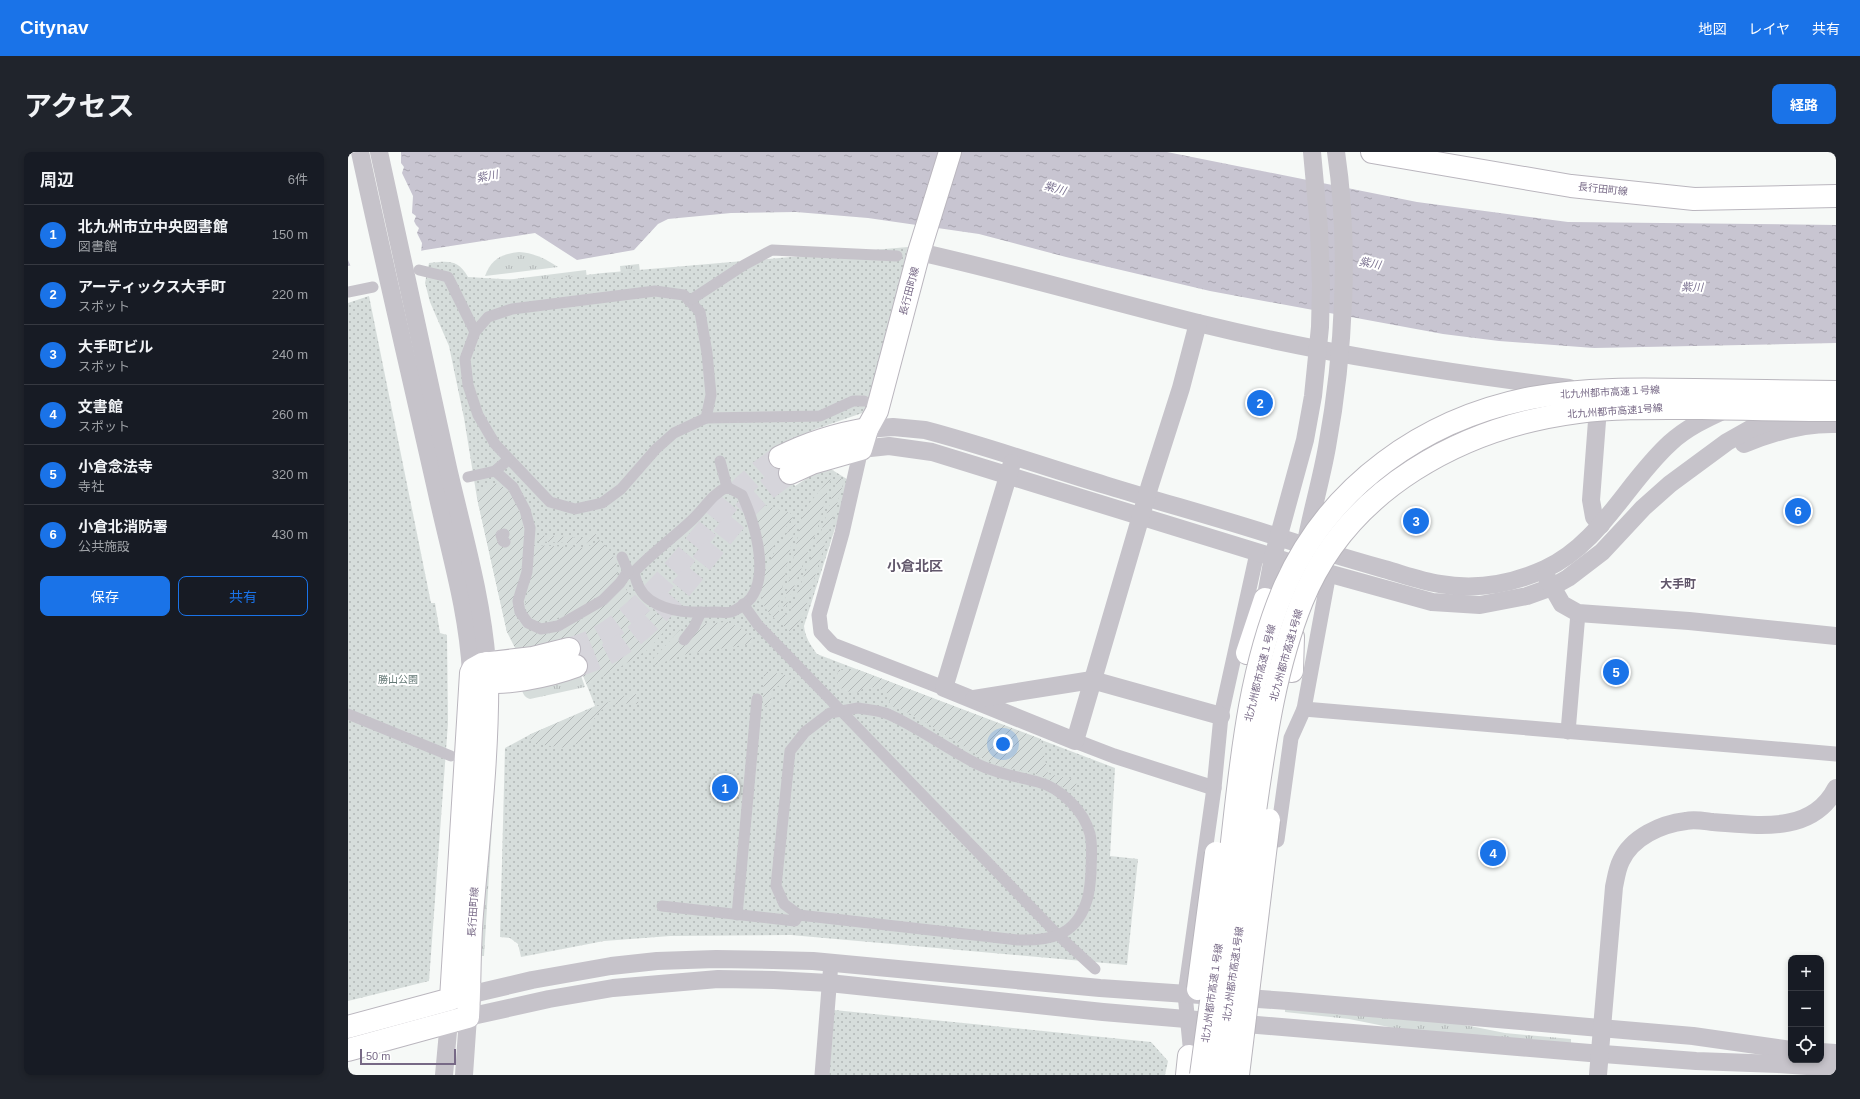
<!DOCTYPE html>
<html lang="ja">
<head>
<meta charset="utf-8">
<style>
	body { margin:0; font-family:Helvetica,"Noto Sans JP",sans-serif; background:#20242c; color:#f1f3f6 }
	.controls { position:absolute; right:12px; bottom:12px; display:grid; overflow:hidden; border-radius:8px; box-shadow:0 2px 6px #0003 }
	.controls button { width:36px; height:36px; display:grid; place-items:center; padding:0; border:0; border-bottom:1px solid #363941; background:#171b24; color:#f1f3f6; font:20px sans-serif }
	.scale { position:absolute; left:12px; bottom:10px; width:96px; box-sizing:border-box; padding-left:4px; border:2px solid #776986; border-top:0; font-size:11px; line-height:14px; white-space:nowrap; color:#776986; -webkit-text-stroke:3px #fff; paint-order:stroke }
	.you { position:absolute; left:655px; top:592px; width:14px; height:14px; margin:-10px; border:3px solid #fff; border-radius:50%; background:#1a73e8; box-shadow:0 0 0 6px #1a73e833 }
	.badge { display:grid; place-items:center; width:26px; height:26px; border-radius:50%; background:#1a73e8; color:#fff; font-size:13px; font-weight:700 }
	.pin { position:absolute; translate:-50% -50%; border:2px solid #fff; box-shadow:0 1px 4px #0006 }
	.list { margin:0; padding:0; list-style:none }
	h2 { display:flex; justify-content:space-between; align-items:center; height:52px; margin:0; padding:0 16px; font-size:17px }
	h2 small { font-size:13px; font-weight:400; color:#9ea1a6 }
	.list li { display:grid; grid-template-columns:26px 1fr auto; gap:12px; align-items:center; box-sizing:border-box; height:60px; padding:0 16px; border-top:1px solid #363941 }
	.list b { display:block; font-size:15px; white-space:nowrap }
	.list p { margin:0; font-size:13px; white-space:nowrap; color:#9ea1a6 }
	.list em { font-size:13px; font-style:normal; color:#9ea1a6 }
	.actions { display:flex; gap:8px; padding:12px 16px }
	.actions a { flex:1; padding:9px 0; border:1px solid #1a73e8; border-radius:8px; text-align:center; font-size:14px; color:#1a73e8 }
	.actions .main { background:#1a73e8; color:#fff }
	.icon { flex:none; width:22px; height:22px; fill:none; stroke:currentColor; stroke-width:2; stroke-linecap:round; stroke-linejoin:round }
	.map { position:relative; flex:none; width:1488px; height:923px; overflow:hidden; border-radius:8px }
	header { display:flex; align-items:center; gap:24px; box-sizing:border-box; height:56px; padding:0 20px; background:#1a73e8; color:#fff }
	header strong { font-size:19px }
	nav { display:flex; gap:22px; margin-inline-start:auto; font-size:14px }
	.intro { display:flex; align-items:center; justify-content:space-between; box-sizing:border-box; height:96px; padding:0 24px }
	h1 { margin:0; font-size:28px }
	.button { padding:10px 18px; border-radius:8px; background:#1a73e8; color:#fff; font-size:14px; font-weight:700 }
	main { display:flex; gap:24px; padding:0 24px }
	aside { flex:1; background:#171b24; border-radius:8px; box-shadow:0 2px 6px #0003 }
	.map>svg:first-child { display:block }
	.grass { fill:url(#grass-tufts) }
	.park { fill:url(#park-dots) }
	.garden { fill:url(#garden-furrows) }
	.water { fill:url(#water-ripples) }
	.pier { fill:#f6f9f7 }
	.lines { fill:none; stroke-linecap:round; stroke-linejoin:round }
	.primary-tunnel { stroke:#d6d5db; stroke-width:22; stroke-dasharray:22 11; stroke-linecap:butt }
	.primary-casing { stroke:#bab6be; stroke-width:24 }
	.motorway-casing { stroke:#b9b6bd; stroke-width:24 }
	.pedestrian { stroke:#c6c3ca; stroke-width:11 }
	.minor { stroke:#c6c3ca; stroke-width:15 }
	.tertiary { stroke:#c6c3ca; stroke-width:18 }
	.primary { stroke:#fff; stroke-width:22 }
	.motorway { stroke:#fff; stroke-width:22 }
	.motorway-bridge-casing { stroke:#b9b6bd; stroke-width:24; stroke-linecap:butt }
	.motorway-bridge { stroke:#fff; stroke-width:22 }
	.labels { text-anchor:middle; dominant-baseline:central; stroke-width:4; stroke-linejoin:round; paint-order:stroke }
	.street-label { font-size:10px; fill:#776986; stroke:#fff }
	.park-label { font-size:10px; fill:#647875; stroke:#fff }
	.water-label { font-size:11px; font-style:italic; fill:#79708f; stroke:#fff }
	.quarter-label { font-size:12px; font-weight:bold; fill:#61576b; stroke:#fff }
	.district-label { font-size:14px; font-weight:bold; fill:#61576b; stroke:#fff }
</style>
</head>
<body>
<header>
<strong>Citynav</strong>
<nav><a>地図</a><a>レイヤ</a><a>共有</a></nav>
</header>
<div class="intro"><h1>アクセス</h1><a class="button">経路</a></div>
<main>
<aside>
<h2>周辺<small>6件</small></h2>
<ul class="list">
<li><span class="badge">1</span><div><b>北九州市立中央図書館</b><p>図書館</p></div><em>150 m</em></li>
<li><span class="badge">2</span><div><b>アーティックス大手町</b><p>スポット</p></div><em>220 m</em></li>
<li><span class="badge">3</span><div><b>大手町ビル</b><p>スポット</p></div><em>240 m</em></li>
<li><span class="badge">4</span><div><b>文書館</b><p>スポット</p></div><em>260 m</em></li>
<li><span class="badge">5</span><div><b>小倉念法寺</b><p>寺社</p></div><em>320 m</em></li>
<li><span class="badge">6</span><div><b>小倉北消防署</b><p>公共施設</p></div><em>430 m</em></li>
</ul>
<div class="actions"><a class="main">保存</a><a>共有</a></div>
</aside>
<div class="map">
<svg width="1488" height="923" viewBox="0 0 1488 923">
	<defs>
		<pattern id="grass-tufts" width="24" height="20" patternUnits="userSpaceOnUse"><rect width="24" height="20" fill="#d6dddb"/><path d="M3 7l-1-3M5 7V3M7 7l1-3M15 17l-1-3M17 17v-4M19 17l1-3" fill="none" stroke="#b2b7b7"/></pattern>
		<pattern id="park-dots" width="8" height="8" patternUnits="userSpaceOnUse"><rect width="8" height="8" fill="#d6dddb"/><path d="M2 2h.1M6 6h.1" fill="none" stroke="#b2b7b7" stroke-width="1.8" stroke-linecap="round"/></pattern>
		<pattern id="garden-furrows" width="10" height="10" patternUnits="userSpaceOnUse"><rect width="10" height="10" fill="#d6dddb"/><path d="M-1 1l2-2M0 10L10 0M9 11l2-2" fill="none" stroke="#b2b7b7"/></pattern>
		<pattern id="water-ripples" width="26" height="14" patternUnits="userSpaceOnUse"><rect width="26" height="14" fill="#c8c5d1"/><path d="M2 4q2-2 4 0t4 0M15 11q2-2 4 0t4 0" fill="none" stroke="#a7a4af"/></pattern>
	</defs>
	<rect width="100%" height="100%" fill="#f6f9f7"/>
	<g class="grass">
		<path d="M 171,100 C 186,101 198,107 210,115 L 137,124 C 143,107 154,102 171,100 Z"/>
		<path d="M 291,112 L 293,129 L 274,132 L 272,114 Z"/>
		<path d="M 238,118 L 240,137 L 151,129 Z"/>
		<path d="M 232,521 L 237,535 L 182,547 C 176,545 174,541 174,535 Z"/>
		<path d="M 145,608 L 148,608 L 136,804 L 133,804 Z"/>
		<path d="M 937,856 L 1102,870 L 1157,881 L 1223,887 L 1223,892 L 1056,878 L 1001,867 L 937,860 Z"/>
	</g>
	<g class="park">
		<path d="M 560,95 L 520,259 L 465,278 L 425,298 L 447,334 L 478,314 L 502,329 L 456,474 C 457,485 462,492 469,502 L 767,616 L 762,704 L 790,707 L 779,813 L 443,783 L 322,784 L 256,789 L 173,805 L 170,792 L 162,786 L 152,785 L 157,596 L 183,582 L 247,554 L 221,488 L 159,480 L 129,346 L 116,266 L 101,194 L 82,150 L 77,131 L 81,111 C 100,109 110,107 120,125 L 186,129 L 255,121 Z"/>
		<path d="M 21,144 L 83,451 L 87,451 L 92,481 L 99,483 L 100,571 L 81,829 L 0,849 L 0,151 Z"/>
		<path d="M 486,858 L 803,890 L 820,909 L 817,923 L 481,923 Z"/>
	</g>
	<g class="garden">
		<path d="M 483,325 L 470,375 L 437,457 L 435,457 L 455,359 Z"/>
		<path d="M 492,326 L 496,329 L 455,464 L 443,480 C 434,472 421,464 416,453 C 405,426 432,390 448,369 L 430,457 L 434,463 L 438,463 L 442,460 L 474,377 L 489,329 Z"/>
		<path d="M 145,331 C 153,332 158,336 163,342 C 185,373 174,419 166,453 C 166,463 170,471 178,477 C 207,497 255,451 276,434 C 287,454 305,461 324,470 L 301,497 L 264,520 L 239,533 L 221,488 L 169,500 L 159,480 L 129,346 L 136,336 Z"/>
		<path d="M 413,352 L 442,361 L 445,365 L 417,407 C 417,396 406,359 409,353 Z"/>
		<path d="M 246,380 L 249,384 L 237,392 L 185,389 L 185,383 L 236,386 Z"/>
		<path d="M 251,388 C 260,396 269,406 270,419 C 270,438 204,478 185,468 L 179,461 L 177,454 L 185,413 L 186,393 L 238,396 Z"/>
		<path d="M 379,470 L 394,477 L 408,491 L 339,502 L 308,513 L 304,511 L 306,506 L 332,478 L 337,482 L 337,489 L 354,472 Z"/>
		<path d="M 491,518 L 511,518 L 693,587 L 700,622 L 729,628 L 727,637 L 720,638 L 689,622 L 651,614 L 636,607 L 567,564 L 545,554 L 542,551 L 540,542 L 529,535 L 516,536 L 513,538 L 513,541 L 496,539 C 489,532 486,528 491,518 Z"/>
		<path d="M 416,519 L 438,523 L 446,531 C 439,532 425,532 423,542 C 423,545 424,548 423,552 L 417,554 L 415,552 Z"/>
		<path d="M 287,540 L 291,552 C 262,550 244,554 241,587 L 218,596 L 188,592 L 182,587 L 183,582 L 247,555 Z"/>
	</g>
	<path class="water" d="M 0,0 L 819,0 L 1069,50 L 1220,70 L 1488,73 L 1488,191 L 1246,196 L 1151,189 L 1095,182 L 862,139 L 718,105 L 631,82 L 520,66 L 448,60 L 383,61 L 320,67 L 310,72 L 286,98 L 229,108 L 187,81 L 77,98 L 0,114 Z"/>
	<path class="pier" d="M 0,0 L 53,0 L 53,11 L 56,15 L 54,21 L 65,44 L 64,61 L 68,64 L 66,69 L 68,73 L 71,76 L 69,81 L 74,91 L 73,101 L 3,115 L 0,108 Z"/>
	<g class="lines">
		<g class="primary-tunnel">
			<path d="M 221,497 C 230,494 239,491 247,487 C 305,455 351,383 395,334 L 413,318 L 432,305"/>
			<path d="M 228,514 C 244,509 259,504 272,494 C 329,456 362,392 410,345 C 420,336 431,328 442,321"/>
		</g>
		<g class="primary-casing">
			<g id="primary">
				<path d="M 1024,0 L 1223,34 L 1346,47 L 1488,44"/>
				<path d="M 432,305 C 460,291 488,282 519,277"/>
				<path d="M 442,321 L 464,311 L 513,297 L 519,277 L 529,259 L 571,100 L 602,0"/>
				<path d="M 126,525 C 144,538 207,522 228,514"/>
				<path d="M 0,875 L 103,847 L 123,521 L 125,517 L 134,512 L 185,506 L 221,497"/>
				<path d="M 0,898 L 120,865 C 122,831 121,797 124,762 C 131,679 141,595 139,511"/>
			</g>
		</g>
		<g class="motorway-casing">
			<g id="motorway">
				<path d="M 899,501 L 917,447"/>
				<path d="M 944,519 L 945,485"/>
				<path d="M 839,923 L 841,904"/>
			</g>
		</g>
		<g class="pedestrian">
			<path d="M 71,118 L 100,125 L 127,180"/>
			<path d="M 307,139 L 336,143 L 352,160 L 359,201 L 363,243 L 358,266 L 326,281 L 308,297 L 273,337 L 254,351 L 227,357 L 202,350 L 147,292 L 130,263 L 120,233 L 117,207 L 127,180 L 140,165 L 164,157 Z"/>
			<path d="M 0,140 L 25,135"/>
			<path d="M 341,149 L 396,113 L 424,98 L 549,104"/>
			<path d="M 358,266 L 472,264 L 505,249 L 516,249"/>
			<path d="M 372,309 L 379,335"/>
			<path d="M 147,319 L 165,335 L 177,358 L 182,376 L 179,420 L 170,449 L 172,460 L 180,471 L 193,477 L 210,474 L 255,448 L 272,431 L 280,419 L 286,420"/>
			<path d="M 120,325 L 147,319 L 161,307"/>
			<path d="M 379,335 L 394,343 C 406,369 422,420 403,446 C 399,451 389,458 383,460 C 379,461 372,460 367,460 C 346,461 321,461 302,448 C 293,442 288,430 286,420 C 304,401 325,386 344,368 C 356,357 364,342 379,335 Z"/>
			<path d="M 156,382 L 153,383 L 155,389 L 157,390"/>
			<path d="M 274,405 L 280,419"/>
			<path d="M 395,452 L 410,473 L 710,783 L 747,817"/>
			<path d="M 336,488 L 346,475 L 353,460"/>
			<path d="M 510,556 C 520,558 533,558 542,563 C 571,576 598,596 627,611 C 649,622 668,624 690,630 C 713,636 736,659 742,682 C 745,695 743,708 743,721 C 742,732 742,741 738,751 C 727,784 701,789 670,788 L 451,763 L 436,752 L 428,734 L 442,599 L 457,580 L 482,561 Z"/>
			<path d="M 0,562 L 103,604"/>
			<path d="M 314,754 L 447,769 L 451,763"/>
			<path d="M 389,763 L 409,547"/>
		</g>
		<g class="minor">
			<path d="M 513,297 L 494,381 L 471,463 L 473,480 L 485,493 L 596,536"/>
			<path d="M 956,557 L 1488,602"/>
			<path d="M 1220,580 L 1230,461"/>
			<path d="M 727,589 L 766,604 L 866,636"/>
			<path d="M 929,688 L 943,586 L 956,557 L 981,421"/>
			<path d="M 844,913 L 837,842 L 866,636 L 873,564 L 909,401"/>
			<path d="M 474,923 L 483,811"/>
		</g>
		<g class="tertiary">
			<path d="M 12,0 C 37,116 64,230 90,346 C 103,404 120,461 123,521"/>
			<path d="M 31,0 C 54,105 77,211 100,316 C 115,381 134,445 139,511"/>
			<path d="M 571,100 C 665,121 757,148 850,171 C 972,201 1096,220 1221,236"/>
			<path d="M 1245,246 L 1250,256 L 1243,348 L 1246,365 L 1253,373"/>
			<path d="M 519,277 L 545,275 L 577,278 C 638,294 697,315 757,333 C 815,351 875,367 933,386 C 967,397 1001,407 1036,417 C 1054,422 1073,429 1092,432 C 1127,438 1164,432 1197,417 C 1253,391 1278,331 1322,291 C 1338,276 1359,266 1379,257"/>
			<path d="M 1396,292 C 1425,280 1456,271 1488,272"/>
			<path d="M 513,297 L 541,294 L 584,300 L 954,414 L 1084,450 L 1132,453 L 1179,444 L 1204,435 L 1220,426 L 1254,400 L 1295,356 L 1322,332 L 1379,290 L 1402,277 L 1445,261"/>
			<path d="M 664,311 L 596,536 L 727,589 L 802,333 L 833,236 L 850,171"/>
			<path d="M 957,395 C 963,362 973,329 979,295 C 996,203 1002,93 988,0"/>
			<path d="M 1198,424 L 1214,452 L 1230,461 L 1341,469 L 1488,484"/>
			<path d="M 915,460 L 925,405 L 957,288 L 965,244 L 972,175 L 973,134 L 971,76 L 964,0"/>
			<path d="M 626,547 L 744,528 L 873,564"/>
			<path d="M 1473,900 L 1488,901"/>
			<path d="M 96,923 L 103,847 L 184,828 L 263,814 L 309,809 L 368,807 L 425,808 L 465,809 L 752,836 L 940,849 L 1345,884 L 1443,898"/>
			<path d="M 116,923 L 120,865 L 201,847 L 265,836 L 370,827 L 426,828 L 481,831 L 755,860 L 1242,901 L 1348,909 L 1430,912 L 1488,916"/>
			<path d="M 1250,923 L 1266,735 C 1268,726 1269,717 1273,709 C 1284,685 1313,672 1338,669 C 1346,667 1356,669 1365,670 C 1408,673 1464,683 1488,636"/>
		</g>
		<use href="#primary" class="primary"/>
		<use href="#motorway" class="motorway"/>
		<g class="motorway-bridge-casing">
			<g id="motorway-bridge">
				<path d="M 850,837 L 868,701"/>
				<path d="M 853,923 C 863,848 874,774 883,699 C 893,610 901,517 937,434 C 982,333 1076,267 1183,246 C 1237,236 1292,237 1347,238 C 1394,239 1441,239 1488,240"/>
				<path d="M 871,923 C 883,840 894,756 905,673 C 916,597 925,521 954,449 C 1000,336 1115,275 1230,260 C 1270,255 1311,256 1351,256 C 1397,257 1442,258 1488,258"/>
				<path d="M 890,923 L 921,668"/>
			</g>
		</g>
		<use href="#motorway-bridge" class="motorway-bridge"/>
	</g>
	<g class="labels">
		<g class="street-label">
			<text transform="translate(1255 37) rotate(6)">長行田町線</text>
			<text transform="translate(561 139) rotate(-75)">長行田町線</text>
			<text transform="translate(1262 240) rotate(-3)">北九州都市高速１号線</text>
			<text transform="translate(1267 259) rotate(-4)">北九州都市高速1号線</text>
			<text transform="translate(938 503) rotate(-74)">北九州都市高速1号線</text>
			<text transform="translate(912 521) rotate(-76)">北九州都市高速１号線</text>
			<text transform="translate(125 760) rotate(-86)">長行田町線</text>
			<text transform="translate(885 822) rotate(-82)">北九州都市高速1号線</text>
			<text transform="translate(864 841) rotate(-82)">北九州都市高速１号線</text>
		</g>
		<g class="park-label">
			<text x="50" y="527">勝山公園</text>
		</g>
		<g class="water-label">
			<text transform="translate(139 24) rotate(-11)">紫川</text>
			<text transform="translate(707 36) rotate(16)">紫川</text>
			<text transform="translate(1022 111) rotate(10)">紫川</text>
			<text transform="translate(1344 135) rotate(1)">紫川</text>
		</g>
		<g class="quarter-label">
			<text x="1330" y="432">大手町</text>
		</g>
		<g class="district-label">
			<text x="567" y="414">小倉北区</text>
		</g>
	</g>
</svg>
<div class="controls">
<button>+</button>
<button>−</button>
<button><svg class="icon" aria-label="locate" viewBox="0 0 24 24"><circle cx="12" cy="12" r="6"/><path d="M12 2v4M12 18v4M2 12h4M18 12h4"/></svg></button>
</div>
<div class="scale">50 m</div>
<div class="you"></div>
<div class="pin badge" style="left:377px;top:636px">1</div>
<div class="pin badge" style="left:912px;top:251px">2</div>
<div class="pin badge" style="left:1068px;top:369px">3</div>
<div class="pin badge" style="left:1145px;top:701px">4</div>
<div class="pin badge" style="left:1268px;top:520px">5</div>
<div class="pin badge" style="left:1450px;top:359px">6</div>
</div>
</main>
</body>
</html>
